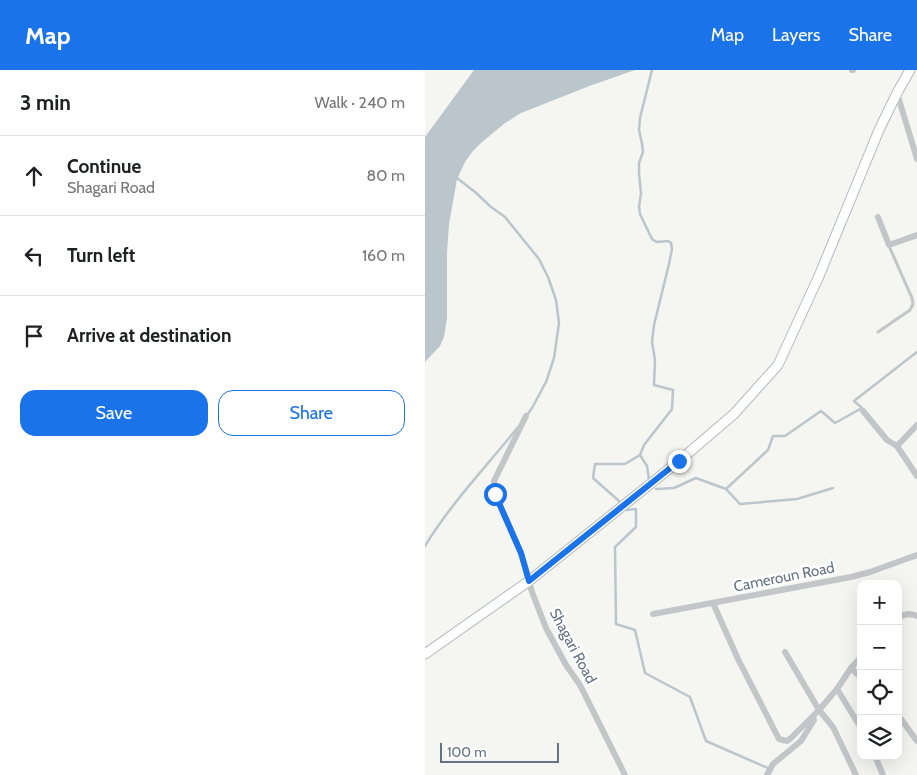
<!DOCTYPE html>
<html lang="en">
<head>
<meta charset="utf-8">
<style>
	body { margin:0; font-family:Cabin,sans-serif; background:#f6f6f6; color:#202124 }
	.controls { position:absolute; right:15px; bottom:15px; display:grid; overflow:hidden; border-radius:10px; box-shadow:0 5px 20px #0002 }
	.controls button { width:45px; height:45px; display:grid; place-items:center; padding:0; border:0; border-bottom:1px solid #e0e0e0; background:#fff; color:#202124; font:25px sans-serif }
	.scale { position:absolute; left:15px; bottom:12px; width:119px; box-sizing:border-box; padding-left:5px; border:2px solid #637383; border-top:0; font-size:14px; line-height:18px; white-space:nowrap; color:#637383; -webkit-text-stroke:4px #fff; paint-order:stroke }
	.stop { position:absolute; width:15px; height:15px; margin:-11px; border:4px solid #1a73e8; border-radius:50%; background:#fff }
	.stop.end { background:#1a73e8; border-color:#fff; box-shadow:0 1px 5px #0008 }
	.list { margin:0; padding:0; list-style:none }
	h2 { display:flex; justify-content:space-between; align-items:center; height:65px; margin:0; padding:0 20px; font-size:21px }
	h2 small { font-size:16px; font-weight:400; color:#757577 }
	.list li { display:grid; grid-template-columns:32px 1fr auto; gap:15px; align-items:center; box-sizing:border-box; height:80px; padding:0 20px; border-top:1px solid #e0e0e0 }
	.list b { display:block; font-size:19px; white-space:nowrap }
	.list p { margin:0; font-size:16px; white-space:nowrap; color:#757577 }
	.list em { font-size:16px; font-style:normal; color:#757577 }
	.actions { display:flex; gap:10px; padding:15px 20px }
	.actions a { flex:1; padding:11px 0; border:1px solid #1a73e8; border-radius:15px; text-align:center; font-size:18px; color:#1a73e8 }
	.actions .main { background:#1a73e8; color:#fff }
	.icon { flex:none; width:28px; height:28px; fill:none; stroke:currentColor; stroke-width:2; stroke-linecap:round; stroke-linejoin:round }
	.map { position:relative; flex:none; width:492px; height:705px; overflow:hidden }
	header { display:flex; align-items:center; gap:30px; box-sizing:border-box; height:70px; padding:0 25px; background:#1a73e8; color:#fff }
	header strong { font-size:24px }
	nav { display:flex; gap:28px; margin-inline-start:auto; font-size:18px }
	main { display:flex }
	aside { flex:1; background:#fff }
	.map>svg:first-child { display:block }
	.water { fill:#bbc6cc }
	.lines { fill:none; stroke-linecap:round; stroke-linejoin:round }
	.stream { stroke:#bbc6cc; stroke-width:2.5 }
	.secondary-casing { stroke:#b4b9be; stroke-width:11 }
	.lane { stroke:#c2c6c9; stroke-width:3 }
	.street { stroke:#c2c6c9; stroke-width:6 }
	.secondary { stroke:#fff; stroke-width:9 }
	.route { stroke:#1a73e8; stroke-width:6 }
	.labels { text-anchor:middle; dominant-baseline:central; stroke-width:5; stroke-linejoin:round; paint-order:stroke }
	.street-label { font-size:15px; fill:#637383; stroke:#fff }
</style>
</head>
<body>
<header>
<strong>Map</strong>
<nav><a>Map</a><a>Layers</a><a>Share</a></nav>
</header>
<main>
<aside>
<h2>3 min<small>Walk · 240 m</small></h2>
<ul class="list">
<li><svg class="icon" aria-label="ahead" viewBox="0 0 24 24"><path d="M12 20V5M6 11l6-6 6 6"/></svg><div><b>Continue</b><p>Shagari Road</p></div><em>80 m</em></li>
<li><svg class="icon" aria-label="left" viewBox="0 0 24 24"><path d="M17 20v-9H6M10 6l-5 5 5 5"/></svg><div><b>Turn left</b></div><em>160 m</em></li>
<li><svg class="icon" aria-label="arrive" viewBox="0 0 24 24"><path d="M6 21V4h12l-3 4 3 4H6"/></svg><div><b>Arrive at destination</b></div></li>
</ul>
<div class="actions"><a class="main">Save</a><a>Share</a></div>
</aside>
<div class="map">
<svg width="492" height="705" viewBox="0 0 492 705">
	<rect width="100%" height="100%" fill="#f5f5f1"/>
	<path class="water" d="M 49,0 L 210,0 L 167,15 L 96,43 L 80,53 L 56,73 L 48,81 L 40,92 L 32,109 L 24,154 L 22,183 L 22,248 L 19,267 L 15,276 L 0,292 L 0,67 Z"/>
	<g class="lines">
		<g class="stream">
			<path d="M 32,108 L 50,122 L 66,137 L 80,147 L 114,189 L 123,207 L 131,230 L 134,253 L 129,288 L 121,312 L 107,338 L 102,345"/>
			<path d="M 215,385 L 222,396 L 224,409"/>
			<path d="M 231,419 L 249,418 L 271,408 L 301,419 L 315,434 L 372,429 L 408,418"/>
			<path d="M 301,419 L 343,380 L 348,366 L 360,366 L 396,341 L 410,353 L 437,338 L 429,331 L 492,282"/>
			<path d="M 194,431 L 168,408 L 170,394 L 200,394 L 215,385 L 219,375 L 247,339 L 248,320 L 229,315 L 230,290 L 227,272 L 229,255 L 244,194 L 247,179 L 246,173 L 243,171 L 232,172 L 228,170 L 226,167 L 215,144 L 214,136 L 216,124 L 214,103 L 214,93 L 218,82 L 217,74 L 214,60 L 215,48 L 227,0"/>
			<path d="M 202,440 L 211,439 L 211,457 L 190,477 L 191,554 L 210,560 L 220,603 L 265,627 L 281,671 L 345,699"/>
			<path d="M 0,476 C 26,433 62,396 93,357"/>
		</g>
		<g class="secondary-casing">
			<path id="secondary" d="M 0,584 L 104,511 L 254,391 L 309,344 L 353,295 L 394,206 L 454,60 L 472,23 L 485,0"/>
		</g>
		<path class="lane" d="M 453,262 L 485,240 L 488,234 L 487,228 L 464,176"/>
		<g class="street">
			<path d="M 427,0 L 428,0"/>
			<path d="M 472,23 L 492,89"/>
			<path d="M 453,147 L 464,175 L 492,165"/>
			<path d="M 438,341 L 462,370 L 472,376 L 492,406"/>
			<path d="M 101,346 L 69,411 L 70,424 L 96,483 L 107,522 L 121,558 L 141,595 L 155,615 L 200,705"/>
			<path d="M 472,376 L 492,355"/>
			<path d="M 288,533 L 313,589 L 354,669 L 362,671 L 366,668 L 394,640 L 412,619 L 426,598 L 436,587"/>
			<path d="M 228,544 L 426,507 L 445,502 L 492,485"/>
			<path d="M 473,548 C 479,544 486,543 492,546"/>
			<path d="M 360,582 L 394,640 L 408,657 L 431,705"/>
			<path d="M 426,598 L 436,608"/>
			<path d="M 412,619 L 436,658"/>
			<path d="M 473,645 L 492,671"/>
			<path d="M 450,686 L 458,705"/>
			<path d="M 342,705 L 348,694 L 376,671 L 389,650"/>
		</g>
		<use href="#secondary" class="secondary"/>
	</g>
	<g class="lines">
		<path class="route" d="M 70,424 L 96,483 L 104,511 L 254,391"/>
	</g>
	<g class="labels">
		<g class="street-label">
			<text transform="translate(359 507) rotate(-11)">Cameroun Road</text>
			<text transform="translate(148 576) rotate(62)">Shagari Road</text>
		</g>
	</g>
</svg>
<div class="controls">
<button>+</button>
<button>−</button>
<button><svg class="icon" aria-label="locate" viewBox="0 0 24 24"><circle cx="12" cy="12" r="6"/><path d="M12 2v4M12 18v4M2 12h4M18 12h4"/></svg></button>
<button><svg class="icon" aria-label="layers" viewBox="0 0 24 24"><path d="M12 4l9 5-9 5-9-5zM3 14l9 5 9-5"/></svg></button>
</div>
<div class="scale">100 m</div>
<div class="stop" style="left:70px;top:424px"></div>
<div class="stop end" style="left:254px;top:391px"></div>
</div>
</main>
</body>
</html>
